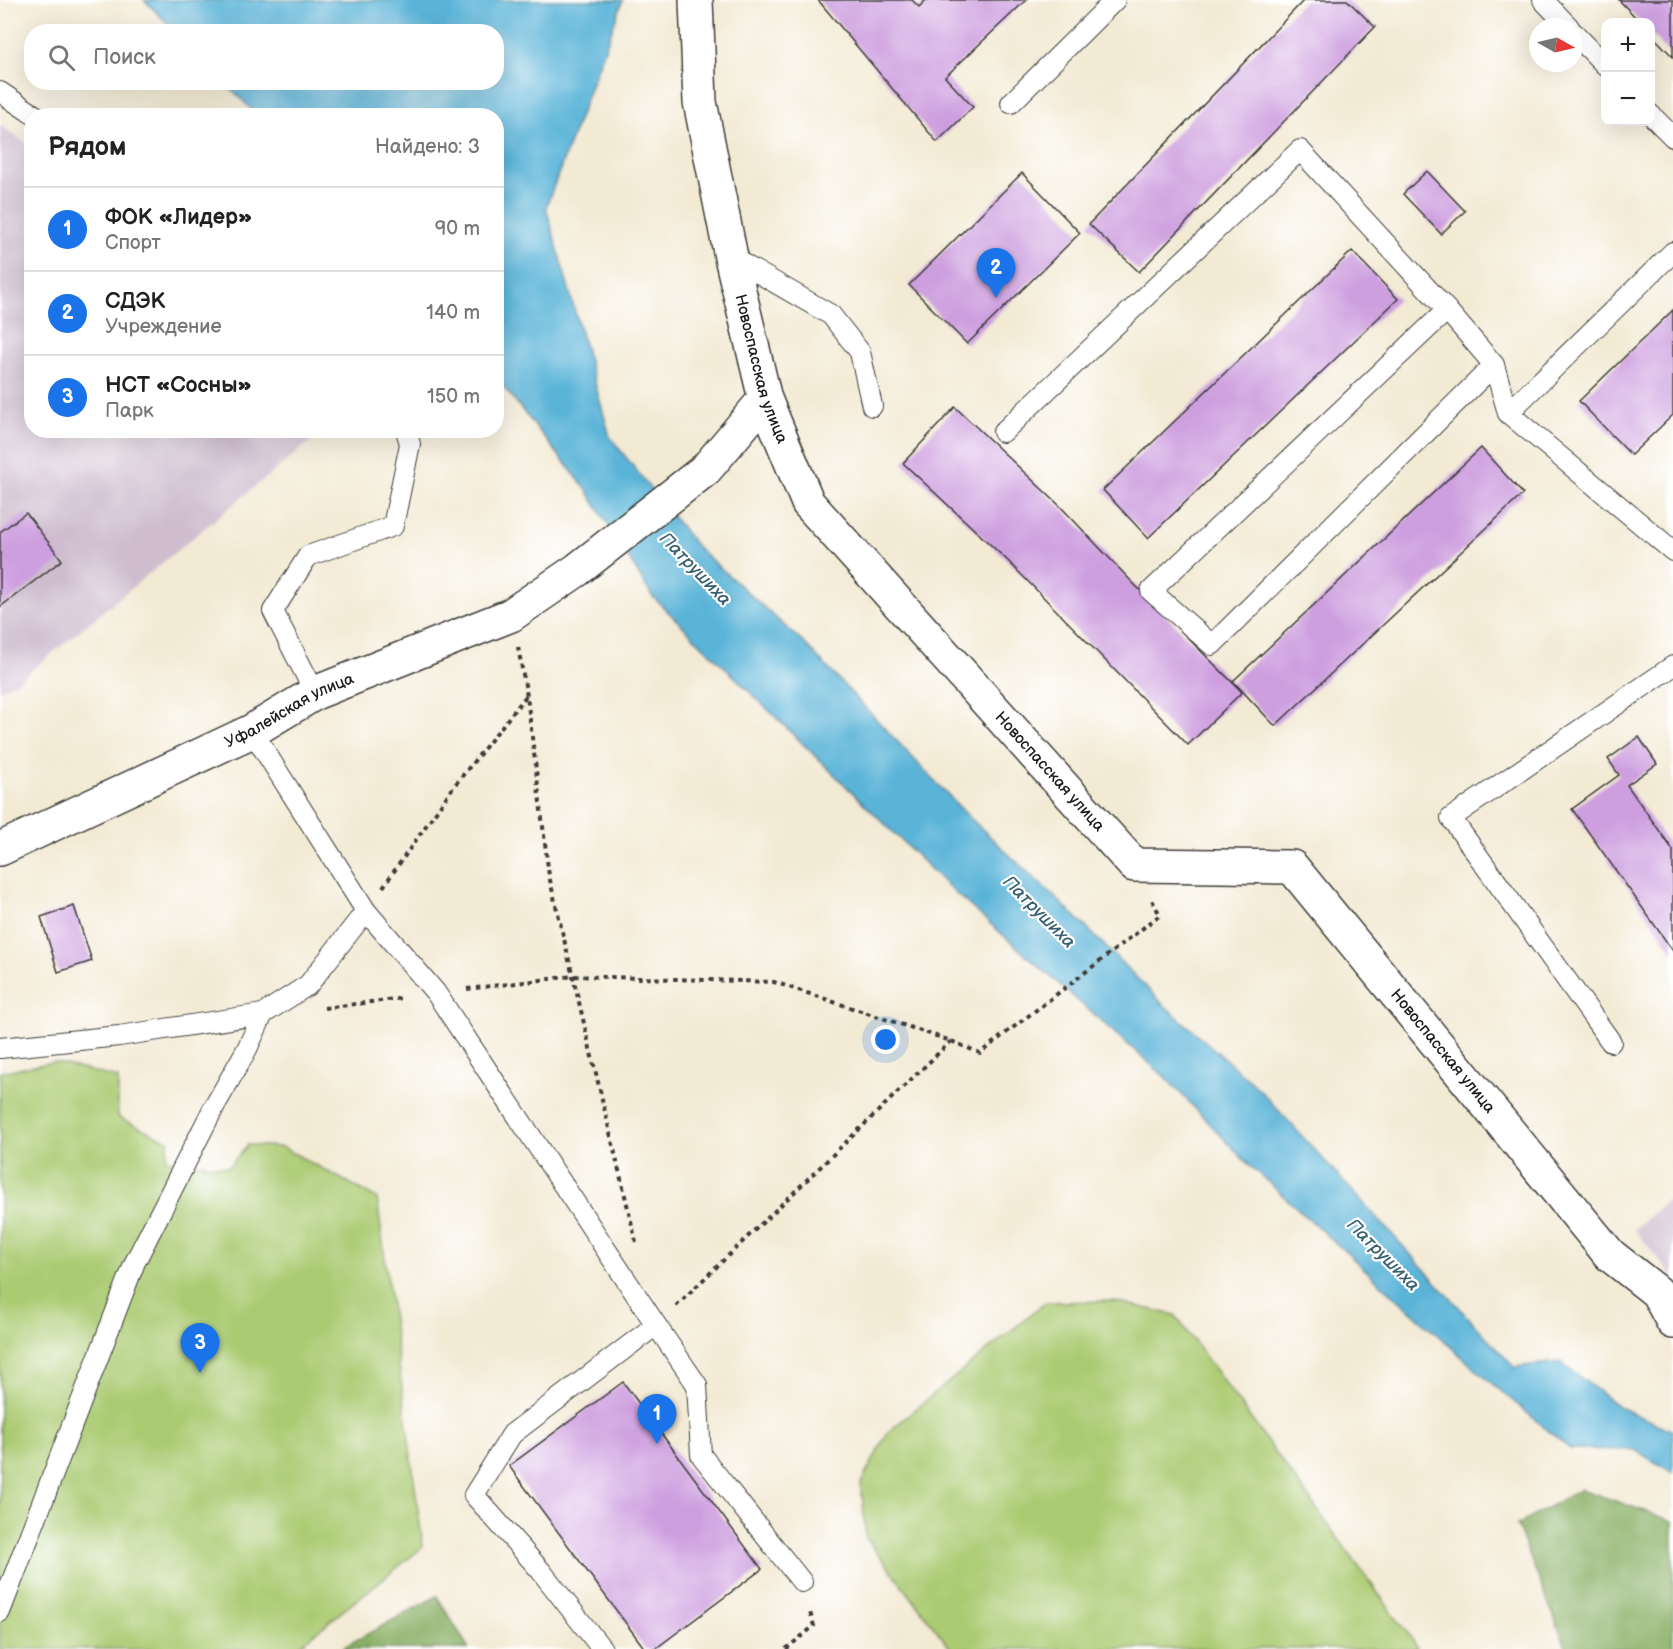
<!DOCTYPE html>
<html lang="ru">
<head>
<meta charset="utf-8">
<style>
	body { margin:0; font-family:"Balsamiq Sans",sans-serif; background:#f6f6f6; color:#222 }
	.controls { position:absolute; right:18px; top:18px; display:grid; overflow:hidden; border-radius:12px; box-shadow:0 6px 24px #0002 }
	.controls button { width:54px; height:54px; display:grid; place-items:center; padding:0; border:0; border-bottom:2px solid #e0e0e0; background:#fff; color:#222; font:30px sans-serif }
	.compass { position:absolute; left:1529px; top:18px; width:54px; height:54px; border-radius:50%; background:#fff; box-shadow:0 6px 24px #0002; rotate:98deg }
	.you { position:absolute; left:886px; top:1040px; width:21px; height:21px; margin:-15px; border:4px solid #fff; border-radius:50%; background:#1a73e8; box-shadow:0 0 0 9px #1a73e833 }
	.badge { display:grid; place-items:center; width:39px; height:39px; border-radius:50%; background:#1a73e8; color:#fff; font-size:20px; font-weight:700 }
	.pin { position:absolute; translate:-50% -50px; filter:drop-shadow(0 2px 3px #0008) }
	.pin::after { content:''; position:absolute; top:32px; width:21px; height:18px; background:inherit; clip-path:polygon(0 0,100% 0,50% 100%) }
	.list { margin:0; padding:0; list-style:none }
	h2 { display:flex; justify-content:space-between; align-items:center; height:78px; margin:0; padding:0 24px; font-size:26px }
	h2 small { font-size:20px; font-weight:400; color:#767676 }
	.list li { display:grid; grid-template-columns:39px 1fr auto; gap:18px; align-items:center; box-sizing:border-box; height:84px; padding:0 24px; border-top:2px solid #e0e0e0 }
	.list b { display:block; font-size:22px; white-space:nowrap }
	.list p { margin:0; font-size:20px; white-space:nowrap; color:#767676 }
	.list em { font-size:20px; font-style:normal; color:#767676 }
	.icon { flex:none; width:33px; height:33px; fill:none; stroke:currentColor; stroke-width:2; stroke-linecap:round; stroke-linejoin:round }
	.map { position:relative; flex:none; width:1673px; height:1649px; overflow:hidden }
	.search { position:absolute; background:#fff; box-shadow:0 6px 24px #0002; left:24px; top:24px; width:480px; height:66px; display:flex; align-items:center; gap:15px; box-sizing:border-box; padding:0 21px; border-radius:24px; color:#767676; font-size:22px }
	.panel { position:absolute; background:#fff; box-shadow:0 6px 24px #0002; left:24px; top:108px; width:480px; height:330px; border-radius:24px }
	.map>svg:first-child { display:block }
	.industrial { fill:#cfbdcf }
	.green { fill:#abcb72; stroke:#647447; stroke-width:1.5 }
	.forest { fill:#88af64; stroke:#526640; stroke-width:1.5 }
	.water { fill:#5ab4d8; stroke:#3b687a; stroke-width:1.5 }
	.building { fill:#cd9fdf }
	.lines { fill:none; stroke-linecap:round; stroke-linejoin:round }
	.lane-casing { stroke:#3c3b38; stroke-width:22 }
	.street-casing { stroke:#3c3b38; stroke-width:36 }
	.path { stroke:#3c3b38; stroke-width:4; stroke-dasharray:4.5 4.5; stroke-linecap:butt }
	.lane { stroke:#fff; stroke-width:20 }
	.street { stroke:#fff; stroke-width:33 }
	.labels { text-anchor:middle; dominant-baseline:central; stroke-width:4.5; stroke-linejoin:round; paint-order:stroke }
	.street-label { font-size:16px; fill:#1c1c1c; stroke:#fff }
	.water-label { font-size:18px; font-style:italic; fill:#386071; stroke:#fff }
</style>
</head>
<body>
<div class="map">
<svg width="1673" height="1649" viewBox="0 0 1673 1649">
	<rect width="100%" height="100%" fill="#fff"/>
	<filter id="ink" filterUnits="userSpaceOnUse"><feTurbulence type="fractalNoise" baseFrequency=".0167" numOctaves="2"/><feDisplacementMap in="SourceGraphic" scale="12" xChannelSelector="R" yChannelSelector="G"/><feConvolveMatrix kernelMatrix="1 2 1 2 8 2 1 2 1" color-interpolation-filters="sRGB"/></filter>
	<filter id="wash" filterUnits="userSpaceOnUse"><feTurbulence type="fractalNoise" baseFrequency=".008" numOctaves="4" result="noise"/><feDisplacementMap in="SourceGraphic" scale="24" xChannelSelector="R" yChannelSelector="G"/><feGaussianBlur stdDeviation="1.35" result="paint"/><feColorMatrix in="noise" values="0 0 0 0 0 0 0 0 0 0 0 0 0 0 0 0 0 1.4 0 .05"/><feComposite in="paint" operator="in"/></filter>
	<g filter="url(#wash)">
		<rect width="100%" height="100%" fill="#f3ead4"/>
		<g class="industrial">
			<path d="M 0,125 L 31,147 L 32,430 L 323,431 L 17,682 L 0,690 Z"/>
			<path d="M 1673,1196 L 1673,1277 L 1634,1229 Z"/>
		</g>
		<g class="green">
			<path d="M 54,1062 L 118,1078 L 118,1117 L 169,1141 L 166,1159 L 228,1167 L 248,1145 L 282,1147 L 377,1198 L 423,1547 L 295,1649 L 0,1649 L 0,1072 Z"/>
			<path d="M 1114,1301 L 1175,1315 L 1416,1645 L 1417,1649 L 951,1649 L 866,1538 L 861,1483 L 888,1432 L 1046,1302 Z"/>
		</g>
		<g class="forest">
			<path d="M 1581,1489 L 1673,1521 L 1673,1649 L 1567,1649 L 1517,1525 Z"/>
			<path d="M 437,1596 L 469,1649 L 343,1649 L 347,1645 Z"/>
		</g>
		<path class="water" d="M 144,0 L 623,0 L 546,207 L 610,437 L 697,547 L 806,645 L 968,816 L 1075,916 L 1163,1004 L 1258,1088 L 1514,1367 L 1560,1362 L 1621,1408 L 1673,1431 L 1673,1473 L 1635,1450 L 1570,1449 L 1483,1376 L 1249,1165 L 1165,1077 L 955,893 L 652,596 L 586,489 L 497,379 L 496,116 L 257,115 L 225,83 L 496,82 L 496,32 L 175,31 Z"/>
		<g id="blocks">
			<g class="building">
				<path d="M 818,0 L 912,0 L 919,7 L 926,0 L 1026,0 L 945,77 L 973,107 L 937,142 Z"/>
				<path d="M 1304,0 L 1347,0 L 1375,27 L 1139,272 L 1089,224 Z"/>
				<path d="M 1619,0 L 1673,0 L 1673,57 L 1650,33 L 1650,22 L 1640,22 Z"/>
				<path d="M 1427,171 L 1465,211 L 1441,234 L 1403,194 Z"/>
				<path d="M 1022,173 L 1080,233 L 967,344 L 909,285 Z"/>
				<path d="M 1352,251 L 1398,299 L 1148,538 L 1103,490 Z"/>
				<path d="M 1673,310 L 1673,415 L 1631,455 L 1579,401 Z"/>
				<path d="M 955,407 L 1060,506 L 1131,581 L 1242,692 L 1188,745 L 1008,561 L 903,463 Z"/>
				<path d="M 1481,448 L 1523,494 L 1275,726 L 1233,681 Z"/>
				<path d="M 26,513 L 62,560 L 0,607 L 0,532 Z"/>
				<path d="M 1639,737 L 1657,764 L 1627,785 L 1673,850 L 1673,951 L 1572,809 L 1619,775 L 1608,759 Z"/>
				<path d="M 74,906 L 92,961 L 58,972 L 41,917 Z"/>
				<path d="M 623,1382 L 762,1569 L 655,1649 L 645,1649 L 509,1466 Z"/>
			</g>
		</g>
	</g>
	<g filter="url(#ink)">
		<use href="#blocks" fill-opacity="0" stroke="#3c3b38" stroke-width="1.5"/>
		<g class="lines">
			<g class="lane-casing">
				<g id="lane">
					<path d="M 1543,0 L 1569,27"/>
					<path d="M 1574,33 L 1606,66"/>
					<path d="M 0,92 L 36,116"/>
					<path d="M 1011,103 L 1115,0"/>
					<path d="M 1650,114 L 1673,137"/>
					<path d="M 1673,252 L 1508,413 L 1673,551"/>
					<path d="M 731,257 L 831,315 L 860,352 L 872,406"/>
					<path d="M 1447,310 L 1151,591 L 1212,645 L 1494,365"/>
					<path d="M 1003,432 L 1300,150 L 1447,310 L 1494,365 L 1508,413"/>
					<path d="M 315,693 L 273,611 L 308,556 L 393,526 L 410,444 L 406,430"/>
					<path d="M 252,731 L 366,911 L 436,993 L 656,1325 L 697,1385 L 701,1455 L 802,1582"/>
					<path d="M 1611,1042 L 1451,818 L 1673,666"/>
					<path d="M 0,1048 L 119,1036 L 263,1014"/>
					<path d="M 0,1612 L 135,1262 L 214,1107 L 247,1049 L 263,1014 L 308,985 L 366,911"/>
					<path d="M 602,1649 L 541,1571 L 474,1495 L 512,1434 L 656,1325"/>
				</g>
			</g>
			<g class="street-casing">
				<g id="street">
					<path id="s1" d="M 696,0 L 700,102 L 731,257 L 765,399 L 808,503 L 1134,865 L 1292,867 L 1610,1255 L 1657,1292 L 1673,1322"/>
					<path id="s2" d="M 0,849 L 252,731 L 315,693 L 511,615 L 577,570 L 706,469 L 765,399"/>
				</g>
			</g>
			<g class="path">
				<path d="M 518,647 L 527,696 L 549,876 L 636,1242"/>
				<path d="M 383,887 L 451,790 L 526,696"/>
				<path d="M 467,989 L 574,976 L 774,982 L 951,1041 L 980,1053 L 1160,915 L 1152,900"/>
				<path d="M 324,1008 L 403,998"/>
				<path d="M 676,1306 L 951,1041"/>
				<path d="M 786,1649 L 814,1626 L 809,1609"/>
			</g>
			<use href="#lane" class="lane"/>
			<use href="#street" class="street"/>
		</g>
	</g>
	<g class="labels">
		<g class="street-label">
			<text stroke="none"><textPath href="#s1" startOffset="376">Новоспасская улица</textPath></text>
			<text stroke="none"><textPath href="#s2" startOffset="321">Уфалейская улица</textPath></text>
			<text stroke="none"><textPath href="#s1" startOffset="880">Новоспасская улица</textPath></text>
			<text stroke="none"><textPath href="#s1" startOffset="1402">Новоспасская улица</textPath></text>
		</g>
		<g class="water-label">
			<text transform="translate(695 569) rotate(46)">Патрушиха</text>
			<text transform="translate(1039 912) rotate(45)">Патрушиха</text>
			<text transform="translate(1383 1255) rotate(45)">Патрушиха</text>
		</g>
	</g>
</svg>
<div class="controls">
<button>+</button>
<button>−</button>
</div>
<svg class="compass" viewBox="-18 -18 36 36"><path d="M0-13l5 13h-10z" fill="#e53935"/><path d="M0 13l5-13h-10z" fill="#767676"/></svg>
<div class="you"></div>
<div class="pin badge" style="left:657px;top:1444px">1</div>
<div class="pin badge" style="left:996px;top:298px">2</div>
<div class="pin badge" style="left:200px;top:1373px">3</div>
<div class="search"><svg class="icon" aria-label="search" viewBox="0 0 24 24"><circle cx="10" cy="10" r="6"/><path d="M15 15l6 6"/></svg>Поиск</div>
<section class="panel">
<h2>Рядом<small>Найдено: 3</small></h2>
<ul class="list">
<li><span class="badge">1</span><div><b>ФОК «Лидер»</b><p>Спорт</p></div><em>90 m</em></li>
<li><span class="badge">2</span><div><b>СДЭК</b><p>Учреждение</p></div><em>140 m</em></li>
<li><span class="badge">3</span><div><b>НСТ «Сосны»</b><p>Парк</p></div><em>150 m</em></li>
</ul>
</section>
</div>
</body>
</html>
